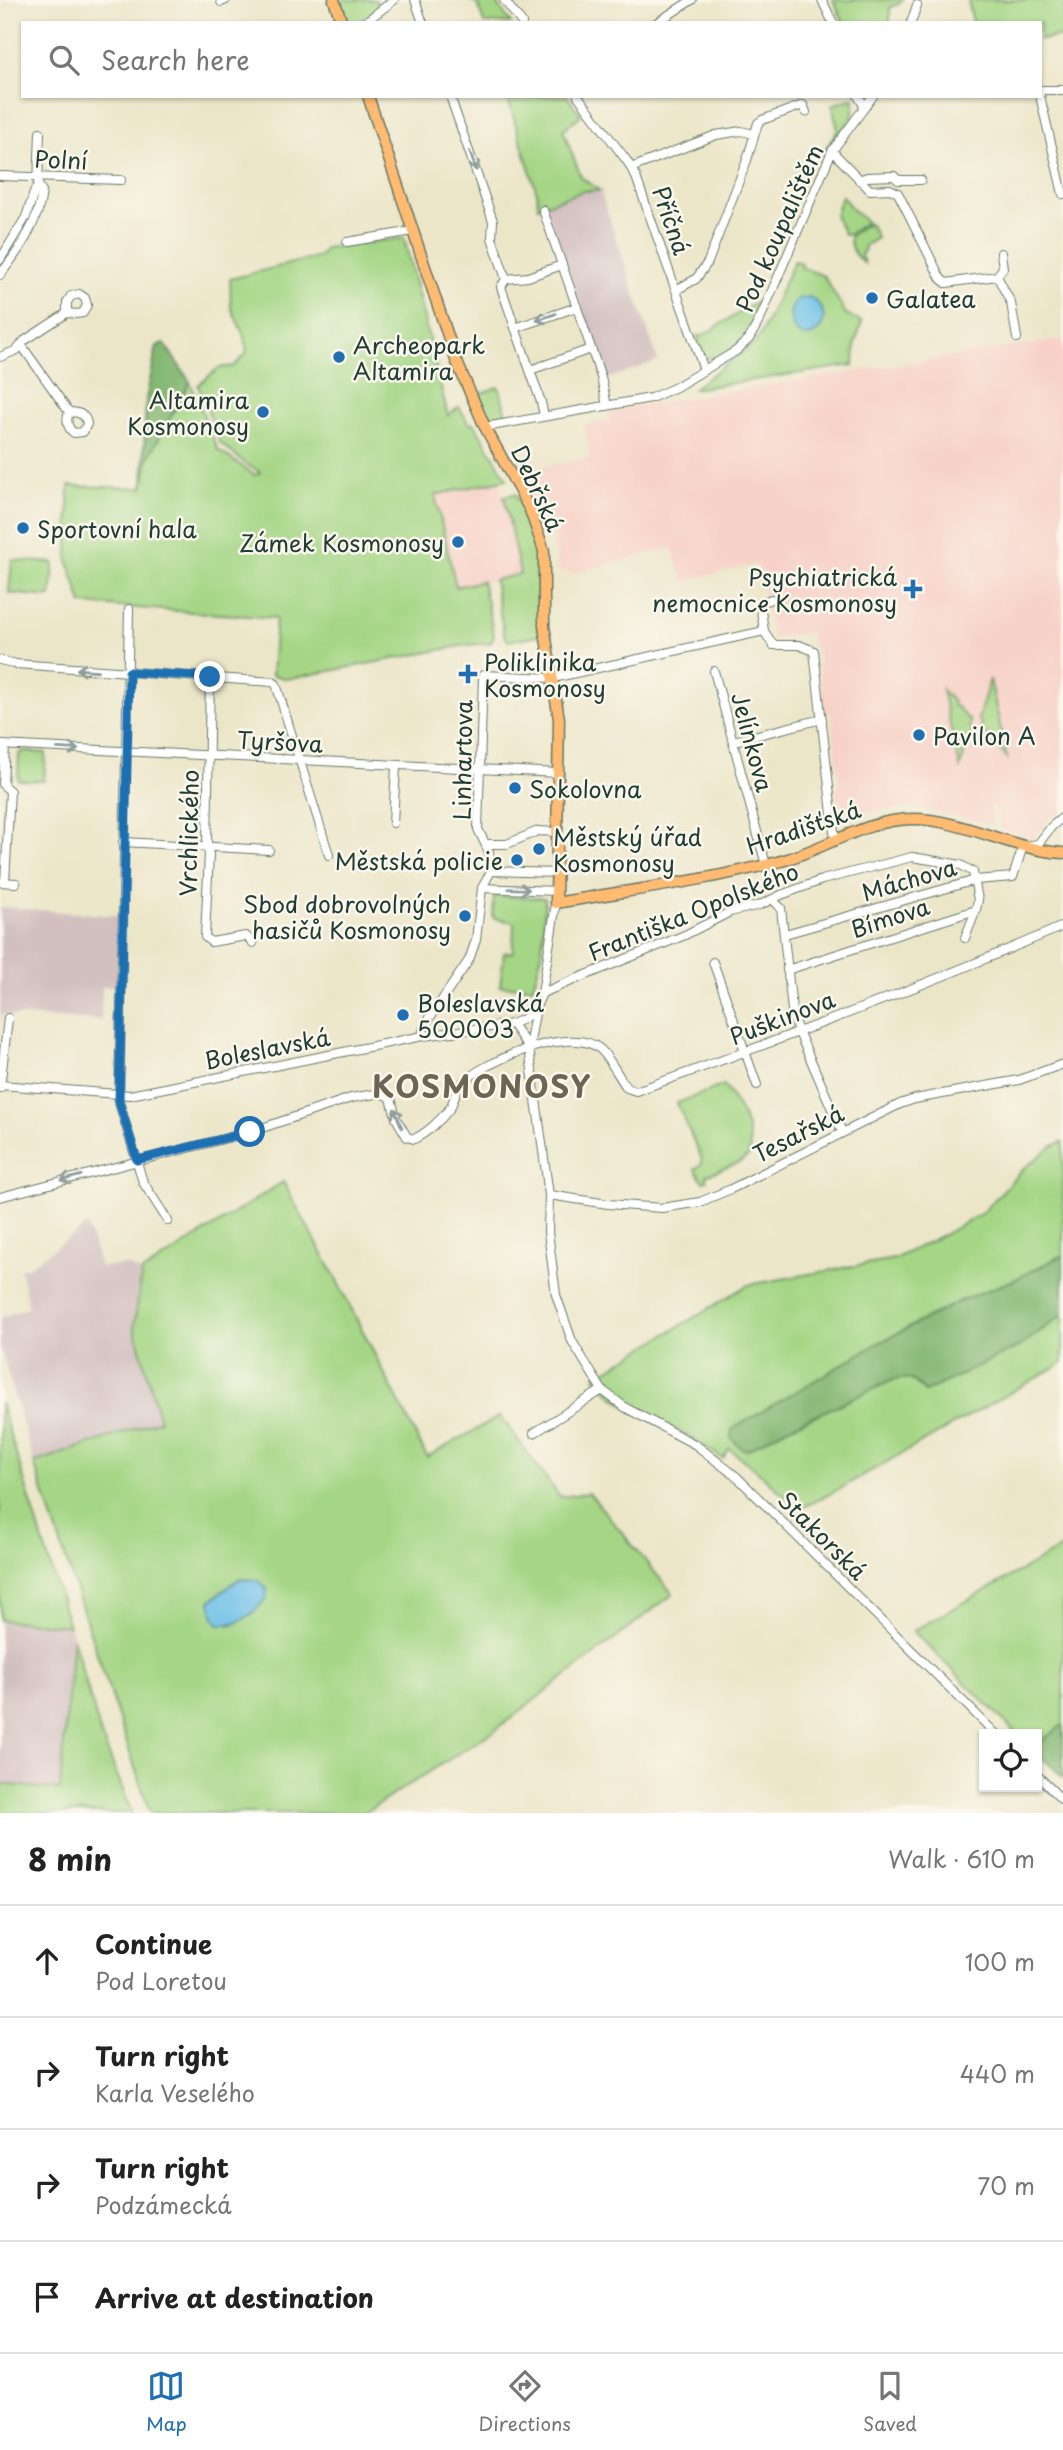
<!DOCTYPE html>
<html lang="en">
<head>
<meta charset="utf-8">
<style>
	body { margin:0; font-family:"Playpen Sans",sans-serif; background:#f2f2f2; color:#222 }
	.controls { position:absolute; right:21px; bottom:21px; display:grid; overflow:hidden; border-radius:0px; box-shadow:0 2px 5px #0004 }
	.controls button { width:63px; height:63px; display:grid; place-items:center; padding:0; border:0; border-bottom:2px solid #e0e0e0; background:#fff; color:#222; font:35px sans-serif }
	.stop { position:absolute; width:21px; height:21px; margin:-16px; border:5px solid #1f6fb2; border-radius:50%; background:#fff }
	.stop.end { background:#1f6fb2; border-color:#fff; box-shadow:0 2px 7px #0008 }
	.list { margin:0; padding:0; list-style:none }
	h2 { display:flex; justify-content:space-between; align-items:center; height:91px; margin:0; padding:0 28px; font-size:30px }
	h2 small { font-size:23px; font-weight:400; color:#767676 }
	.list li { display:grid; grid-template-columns:46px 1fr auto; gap:21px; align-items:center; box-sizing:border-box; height:112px; padding:0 28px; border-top:2px solid #e0e0e0 }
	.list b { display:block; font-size:26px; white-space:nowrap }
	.list p { margin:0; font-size:23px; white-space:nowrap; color:#767676 }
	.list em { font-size:23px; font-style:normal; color:#767676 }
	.icon { flex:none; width:38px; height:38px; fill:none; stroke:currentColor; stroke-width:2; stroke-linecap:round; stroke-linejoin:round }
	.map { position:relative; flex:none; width:1063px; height:1813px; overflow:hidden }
	.search { position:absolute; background:#fff; box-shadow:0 2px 5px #0004; left:21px; right:21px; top:21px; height:77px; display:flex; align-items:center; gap:18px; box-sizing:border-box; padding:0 24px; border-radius:0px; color:#767676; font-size:26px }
	.sheet { height:539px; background:#fff }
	nav { display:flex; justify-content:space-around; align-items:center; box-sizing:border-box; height:98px; border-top:2px solid #e0e0e0; background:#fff; font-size:19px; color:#767676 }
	nav a { display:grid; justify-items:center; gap:4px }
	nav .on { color:#1f6fb2 }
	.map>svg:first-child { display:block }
	.built { fill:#f7d1c7 }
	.industrial { fill:#d2bfc0 }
	.green { fill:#a4d685; stroke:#628a5c; stroke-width:2; fill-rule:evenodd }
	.forest { fill:#83b772; stroke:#517a53; stroke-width:2 }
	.water { fill:#6cbfe8; stroke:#467e8e; stroke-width:2 }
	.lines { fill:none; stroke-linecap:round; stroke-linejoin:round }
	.minor-casing { stroke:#677868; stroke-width:10 }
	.major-casing { stroke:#677868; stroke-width:13 }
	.minor { stroke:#fff; stroke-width:8 }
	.major { stroke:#ffbb71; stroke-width:10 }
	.oneway { stroke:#8f9e9a }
	.route { stroke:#1f6fb2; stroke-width:9 }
	.poi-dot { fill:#1f6fb2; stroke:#fbf7ec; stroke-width:2.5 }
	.labels { text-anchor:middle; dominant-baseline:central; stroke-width:5; stroke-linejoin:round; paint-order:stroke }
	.street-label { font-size:23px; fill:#1f3d34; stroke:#fbf7ec }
	.poi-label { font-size:23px; fill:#1f3d34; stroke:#fbf7ec; text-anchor:start }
	.district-label { font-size:30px; font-weight:bold; letter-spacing:2px; fill:#6c6554; stroke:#fbf7ec }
</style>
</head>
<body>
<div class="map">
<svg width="1063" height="1813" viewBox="0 0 1063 1813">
	<rect width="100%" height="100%" fill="#fbf7ec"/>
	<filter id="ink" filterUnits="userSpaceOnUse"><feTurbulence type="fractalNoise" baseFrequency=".0143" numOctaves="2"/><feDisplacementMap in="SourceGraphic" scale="14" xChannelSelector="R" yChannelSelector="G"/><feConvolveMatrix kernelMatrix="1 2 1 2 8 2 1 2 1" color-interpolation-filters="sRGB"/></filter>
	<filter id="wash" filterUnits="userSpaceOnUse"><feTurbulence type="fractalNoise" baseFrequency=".00686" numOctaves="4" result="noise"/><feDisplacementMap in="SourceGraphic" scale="28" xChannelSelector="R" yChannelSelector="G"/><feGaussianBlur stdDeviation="1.57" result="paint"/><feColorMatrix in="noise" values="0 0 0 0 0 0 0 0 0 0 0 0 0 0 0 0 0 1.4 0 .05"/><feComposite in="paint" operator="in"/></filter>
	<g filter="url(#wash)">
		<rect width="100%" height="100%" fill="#ece6c9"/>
		<g class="built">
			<path d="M 1063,339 L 1063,810 L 1046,820 L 1046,824 L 1031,839 L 1000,828 L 995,805 L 990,805 L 990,809 L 994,826 L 962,817 L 909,808 L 864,812 L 850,811 L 839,802 L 833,788 L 840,787 L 831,713 L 824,714 L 817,647 L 813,647 L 810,631 L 773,639 L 766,608 L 772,602 L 770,596 L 765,597 L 758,564 L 683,581 L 672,548 L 573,573 L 556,570 L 557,559 L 554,540 L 519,471 L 590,458 L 585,425 L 609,420 L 608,410 Z"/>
			<path d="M 500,481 L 520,574 L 456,587 L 435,495 Z"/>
		</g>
		<g class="industrial">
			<path d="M 583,191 L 600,191 L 658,361 L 607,379 L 545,205 Z"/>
			<path d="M 0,907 L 118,916 L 118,986 L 102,987 L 101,1020 L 2,1015 L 0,1029 Z"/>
			<path d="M 87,1225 L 100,1267 L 127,1265 L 142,1272 L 134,1328 L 160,1420 L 34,1463 L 0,1347 L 0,1318 L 29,1307 L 20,1269 L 30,1266 Z"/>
			<path d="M 0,1620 L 69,1626 L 73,1638 L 60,1791 L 0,1784 Z"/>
		</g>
		<g class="green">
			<path d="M 338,0 L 376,0 L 378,8 L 359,23 L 347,23 Z"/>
			<path d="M 470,0 L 494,0 L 511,23 L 484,23 L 478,5 Z"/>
			<path d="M 833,0 L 902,0 L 899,4 L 890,7 L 890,23 L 844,23 Z"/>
			<path d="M 968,0 L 1063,0 L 1063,36 L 1040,40 L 1040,23 L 973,23 Z"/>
			<path d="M 507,96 L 567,96 L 581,115 L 563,130 L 581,177 L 600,191 L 583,191 L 538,207 L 537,193 Z"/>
			<path d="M 854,98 L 853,116 L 826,154 L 823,153 L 838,130 L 832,105 Z"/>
			<path d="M 842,196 L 853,210 L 869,224 L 863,224 L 849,234 L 844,234 L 835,215 Z"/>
			<path d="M 871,225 L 877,238 L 864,246 L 865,249 L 861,255 L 864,263 C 854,256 849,247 850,236 L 863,226 Z"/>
			<path d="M 404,238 L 448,416 L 459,407 L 469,424 L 474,423 L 507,479 L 435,495 L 456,587 L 482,581 L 494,636 L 491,643 L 466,645 L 288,679 L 272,675 L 276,618 L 82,604 L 68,560 L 69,486 L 143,488 L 148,458 L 190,382 L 218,450 L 255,475 L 260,472 L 247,465 L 220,443 L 198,385 L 219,368 L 234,366 L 247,353 L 244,336 L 231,307 L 230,279 L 320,256 L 325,248 Z"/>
			<path d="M 794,261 L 802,263 L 801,267 L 824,276 L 846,314 L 862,322 L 855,343 L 854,365 L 692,389 L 754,344 L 762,332 Z"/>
			<path d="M 760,300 L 751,318 L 755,320 C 747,335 724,365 705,357 L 697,338 L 698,335 L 700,337 Z"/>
			<path d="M 497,387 L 500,389 L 506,415 C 485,421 485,412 478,395 Z"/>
			<path d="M 515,494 L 529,518 L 537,547 L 537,589 L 541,635 L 508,641 L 504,634 L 494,580 L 520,574 L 504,496 Z"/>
			<path d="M 12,560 L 54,563 L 51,597 L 9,593 Z"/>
			<path d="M 990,679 L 1007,758 L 980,729 L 981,724 L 978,719 Z"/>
			<path d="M 942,690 L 953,702 L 953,706 L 957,707 L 970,721 L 969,727 L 972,731 L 966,749 L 963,751 L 964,755 L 960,768 Z"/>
			<path d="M 22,751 L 46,753 L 44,781 L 18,780 L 19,754 Z"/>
			<path d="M 494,896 L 545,898 L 542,953 L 533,987 L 500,986 L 504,953 L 513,952 L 514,922 L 493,918 Z"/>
			<path d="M 724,1085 C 739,1108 753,1127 749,1155 L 741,1162 L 706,1175 L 707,1180 L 703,1182 L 695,1169 L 702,1163 L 701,1157 L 677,1103 Z"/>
			<path d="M 1063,1141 L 1063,1255 L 1012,1281 L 964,1299 L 877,1344 L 732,1430 L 737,1444 L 747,1450 L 781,1431 L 893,1380 C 910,1376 914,1380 925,1392 L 1022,1345 L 1063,1314 L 1063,1363 L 828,1495 L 799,1509 L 755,1469 L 729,1449 L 723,1459 C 712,1452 702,1444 691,1438 C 659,1420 616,1409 595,1377 L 748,1285 L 894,1259 L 943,1235 L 982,1213 L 1023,1169 L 1051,1147 Z"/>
			<path d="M 283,1182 L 331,1269 L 427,1457 L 500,1416 L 560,1497 L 589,1493 L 673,1594 L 494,1731 L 364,1813 L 150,1813 L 34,1463 L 160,1420 L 134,1327 L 142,1272 ZM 239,1579 L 259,1607 L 247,1617 L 230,1625 L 210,1601 Z"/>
			<path d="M 0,1402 L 69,1626 L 0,1620 Z"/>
			<path d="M 1063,1547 L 1063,1725 L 1037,1744 L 1037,1734 L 1017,1734 L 913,1631 Z"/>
			<path d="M 73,1638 L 100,1732 L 132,1813 L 0,1813 L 0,1784 L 60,1790 Z"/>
		</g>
		<g class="forest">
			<path d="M 164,343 L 190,382 L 148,458 L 143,488 L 146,399 L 157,346 Z"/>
			<path d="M 1063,1255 L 1063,1314 L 1022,1345 L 925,1392 C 915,1379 909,1376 893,1380 L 781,1431 L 747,1450 L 741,1448 L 731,1438 L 732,1430 L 739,1425 L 877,1344 L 964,1299 L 1012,1281 Z"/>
			<path d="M 1063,1725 L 1063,1777 L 1037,1753 L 1037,1744 Z"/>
		</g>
		<g class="water">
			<path d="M 810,297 C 847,322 798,357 791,320 C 789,311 792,306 797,299 Z"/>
			<path d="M 239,1579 L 258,1580 L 267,1588 L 266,1598 C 255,1613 239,1626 219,1624 L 213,1615 L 210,1601 Z"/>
		</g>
	</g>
	<g filter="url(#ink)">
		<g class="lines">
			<g class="minor-casing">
				<g id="minor">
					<path d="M 415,0 L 423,23"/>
					<path d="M 504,0 L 522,23"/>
					<path d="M 822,0 L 833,23"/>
					<path d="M 221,2 L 226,0"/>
					<path d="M 364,23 L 394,0"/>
					<path d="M 656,23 L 692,0"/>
					<path d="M 911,23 L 917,5"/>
					<path d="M 1040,90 L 1063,90"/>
					<path d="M 450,96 L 493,221 L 492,238 L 506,279 L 501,287 L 541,402 L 544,416"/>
					<path d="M 578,96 L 627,161 L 636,177 L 704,370"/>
					<path d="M 858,96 L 865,107"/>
					<path d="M 1040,96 L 1063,194"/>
					<path d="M 832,151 L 870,190 L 890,189 L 898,193 L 941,279 L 946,283 L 997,276 L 1003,268 L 1001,253"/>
					<path d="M 631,168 L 716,135 L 741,131 L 754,134"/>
					<path d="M 0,176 L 121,180"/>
					<path d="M 859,180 L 867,177 L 894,176 L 898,180 L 921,180"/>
					<path d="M 543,210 L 601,377 L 607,406"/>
					<path d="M 347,242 L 413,231"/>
					<path d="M 0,260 L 26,217 L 35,190 L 38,185"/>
					<path d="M 0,275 C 19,251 39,222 42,191 L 38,185 L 40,132"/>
					<path d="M 997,276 L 1011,303 L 1017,338"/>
					<path d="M 506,279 L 528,277 L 562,265"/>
					<path d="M 676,290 L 696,279 L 708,262 L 747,160 L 758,123 L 762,120 L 803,105 L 806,112"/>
					<path d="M 515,328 L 577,307"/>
					<path d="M 22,346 L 69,412 C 78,412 86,414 87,424 L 83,432 L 74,433 C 67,428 66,420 69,412"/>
					<path d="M 0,357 L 17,350 L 24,341 L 67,313 L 76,314 L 83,313 L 87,305 L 85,298 L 79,294 L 71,296 L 67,302 L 67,313"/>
					<path d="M 530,370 L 591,349"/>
					<path d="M 485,427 L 651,398 L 676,387 L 736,351 L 749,339 L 760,319 L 832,151 L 873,96"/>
					<path d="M 771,599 L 760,603 L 764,631 L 773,645 L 799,645 L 814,651 L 835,841"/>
					<path d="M 129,609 L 119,1102 L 143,1182 L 168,1221"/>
					<path d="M 0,660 L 16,664 L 273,682 L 276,684 L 329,855"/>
					<path d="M 714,671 L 766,865"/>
					<path d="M 210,677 L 207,847 L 209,854 L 205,937 L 211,942 L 246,936 L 253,943"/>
					<path d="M 734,741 L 822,719"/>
					<path d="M 0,745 L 558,773"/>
					<path d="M 5,745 L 3,785 L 10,791 L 5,882"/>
					<path d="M 393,823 L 396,766"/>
					<path d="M 123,842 L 269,850"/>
					<path d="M 487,844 L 507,844 L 538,831 L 557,832"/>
					<path d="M 491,871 L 557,873"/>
					<path d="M 0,882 L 16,883"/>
					<path d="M 482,888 L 557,891"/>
					<path d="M 773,900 L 781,908 L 793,1019 L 842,1132"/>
					<path d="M 556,903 L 542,993 L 536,1007 L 529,1048 L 549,1195 L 548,1232 L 556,1295 L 572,1341 L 602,1390 L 626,1408 L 696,1445 L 737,1477 L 996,1734"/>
					<path d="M 785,934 L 976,880 L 1013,877 L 1023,846 L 1038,844 L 1052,826 L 1063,817"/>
					<path d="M 965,938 L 976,910"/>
					<path d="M 713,962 L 757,1085"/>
					<path d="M 542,993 L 685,935 L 730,912 L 760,905 L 781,895 L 822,880 L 912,857 L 961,865 L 973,872 L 978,900 L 976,910 L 787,970"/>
					<path d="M 512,1024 L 529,1048"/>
					<path d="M 423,1036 L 423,1031 L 427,1022 L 469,960 L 476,940 L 482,888 L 491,871 L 489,852 L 478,829 L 483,675 L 553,678 L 764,631"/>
					<path d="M 0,1085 L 130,1095 L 423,1036 L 512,1024 L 525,1018 L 536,1007"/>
					<path d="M 0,1088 L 8,1018"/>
					<path d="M 549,1195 L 608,1204 L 662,1208 L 700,1202 L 731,1189 L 900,1104 L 915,1099 L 1019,1080 L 1063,1064"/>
					<path d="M 0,1197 L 250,1132 L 351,1098 L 381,1093 L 391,1098 L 396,1118 L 407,1137 L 414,1139 C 427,1133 441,1120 450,1108 C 455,1100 454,1091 461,1084 C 484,1061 572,1024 600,1049 C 609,1057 619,1077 627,1088 L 636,1091 C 780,1040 923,987 1063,926"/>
					<path d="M 534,1433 L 602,1390"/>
					<path d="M 1037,1775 L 1063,1801"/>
				</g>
			</g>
			<g class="major-casing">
				<g id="major">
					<path d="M 334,0 L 342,23"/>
					<path d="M 368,96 L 456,360 L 485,427 L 530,510 L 544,551 L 544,626 L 559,719 L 556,903 C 631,890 708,881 781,861 C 825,849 866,819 913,819 C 963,819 1012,850 1063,853"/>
				</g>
			</g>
			<use href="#minor" class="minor"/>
			<use href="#major" class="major"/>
		</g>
		<defs><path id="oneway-shaft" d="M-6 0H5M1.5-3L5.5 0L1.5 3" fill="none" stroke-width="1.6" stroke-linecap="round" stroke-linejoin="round" transform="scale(1.75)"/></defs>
		<g class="oneway">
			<use href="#oneway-shaft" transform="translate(473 161) rotate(70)"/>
			<use href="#oneway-shaft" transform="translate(546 317) rotate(161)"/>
			<use href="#oneway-shaft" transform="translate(87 670) rotate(-176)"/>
			<use href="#oneway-shaft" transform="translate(68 749) rotate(3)"/>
			<use href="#oneway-shaft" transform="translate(519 889) rotate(2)"/>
			<use href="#oneway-shaft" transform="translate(398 1118) rotate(-112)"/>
			<use href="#oneway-shaft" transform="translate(71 1178) rotate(165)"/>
		</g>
	</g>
	<g class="lines" filter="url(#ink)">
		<path class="route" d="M 210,677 L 129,672 L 119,1102 L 137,1160 L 250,1132"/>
	</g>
	<g class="poi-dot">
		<circle cx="872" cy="298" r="7"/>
		<circle cx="339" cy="357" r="7"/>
		<circle cx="263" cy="412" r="7"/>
		<circle cx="23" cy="528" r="7"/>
		<circle cx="458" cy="542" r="7"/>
		<path d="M909.5 578.5h7v7h7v7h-7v7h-7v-7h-7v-7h7z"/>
		<path d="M464.5 663.5h7v7h7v7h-7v7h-7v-7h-7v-7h7z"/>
		<circle cx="919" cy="735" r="7"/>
		<circle cx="515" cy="788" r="7"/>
		<circle cx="539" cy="849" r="7"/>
		<circle cx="517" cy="860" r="7"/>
		<circle cx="465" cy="916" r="7"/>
		<circle cx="403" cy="1015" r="7"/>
	</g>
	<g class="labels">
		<g class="street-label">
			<text transform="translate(61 159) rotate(2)">Polní</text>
			<text transform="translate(672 220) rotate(71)">Příčná</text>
			<text transform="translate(779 228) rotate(-66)">Pod koupalištěm</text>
			<text transform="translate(538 488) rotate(65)">Debřská</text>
			<text transform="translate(280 741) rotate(3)">Tyršova</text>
			<text transform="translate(753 742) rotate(75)">Jelínkova</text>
			<text transform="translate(462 760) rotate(-89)">Linhartova</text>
			<text transform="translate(803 827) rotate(-19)">Hradišťská</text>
			<text transform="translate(188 833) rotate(-89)">Vrchlického</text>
			<text transform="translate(909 879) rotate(-16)">Máchova</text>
			<text transform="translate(693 911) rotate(-22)">Františka Opolského</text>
			<text transform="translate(890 917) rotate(-18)">Bímova</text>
			<text transform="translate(782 1017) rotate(-21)">Puškinova</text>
			<text transform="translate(267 1048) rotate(-11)">Boleslavská</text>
			<text transform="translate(798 1133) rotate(-27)">Tesařská</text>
			<text transform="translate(823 1535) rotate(45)">Stakorská</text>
		</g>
		<g class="poi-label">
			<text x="886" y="298">Galatea</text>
			<text x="353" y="344">Archeopark<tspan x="353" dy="26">Altamira</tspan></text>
			<text x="249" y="399" text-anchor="end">Altamira<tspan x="249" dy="26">Kosmonosy</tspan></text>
			<text x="37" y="528">Sportovní hala</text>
			<text x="444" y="542" text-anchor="end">Zámek Kosmonosy</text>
			<text x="897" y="576" text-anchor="end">Psychiatrická<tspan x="897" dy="26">nemocnice Kosmonosy</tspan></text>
			<text x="484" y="661">Poliklinika<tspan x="484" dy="26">Kosmonosy</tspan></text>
			<text x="933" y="735">Pavilon A</text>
			<text x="529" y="788">Sokolovna</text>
			<text x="553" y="836">Městský úřad<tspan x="553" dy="26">Kosmonosy</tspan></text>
			<text x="503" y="860" text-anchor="end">Městská policie</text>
			<text x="451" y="903" text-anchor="end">Sbod dobrovolných<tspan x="451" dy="26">hasičů Kosmonosy</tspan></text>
			<text x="417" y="1002">Boleslavská<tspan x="417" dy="26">500003</tspan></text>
		</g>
		<g class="district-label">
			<text x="482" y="1085">KOSMONOSY</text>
		</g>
	</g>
</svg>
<div class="controls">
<button><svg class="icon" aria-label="locate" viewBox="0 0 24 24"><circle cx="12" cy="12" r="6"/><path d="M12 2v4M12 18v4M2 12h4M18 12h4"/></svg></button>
</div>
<div class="stop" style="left:250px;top:1132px"></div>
<div class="stop end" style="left:210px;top:677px"></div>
<div class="search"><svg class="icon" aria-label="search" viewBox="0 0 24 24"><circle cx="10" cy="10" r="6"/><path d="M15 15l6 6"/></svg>Search here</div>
</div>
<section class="sheet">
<h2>8 min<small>Walk · 610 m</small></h2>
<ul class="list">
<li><svg class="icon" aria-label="ahead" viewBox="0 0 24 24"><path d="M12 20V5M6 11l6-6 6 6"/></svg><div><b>Continue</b><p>Pod Loretou</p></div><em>100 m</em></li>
<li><svg class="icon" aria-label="right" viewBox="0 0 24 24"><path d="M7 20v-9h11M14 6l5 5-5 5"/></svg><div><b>Turn right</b><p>Karla Veselého</p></div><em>440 m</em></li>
<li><svg class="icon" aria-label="right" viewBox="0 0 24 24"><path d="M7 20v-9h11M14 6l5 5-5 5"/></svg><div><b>Turn right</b><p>Podzámecká</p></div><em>70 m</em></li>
<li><svg class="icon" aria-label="arrive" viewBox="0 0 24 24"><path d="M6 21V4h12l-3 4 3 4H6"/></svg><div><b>Arrive at destination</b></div></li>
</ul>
</section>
<nav>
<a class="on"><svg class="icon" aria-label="map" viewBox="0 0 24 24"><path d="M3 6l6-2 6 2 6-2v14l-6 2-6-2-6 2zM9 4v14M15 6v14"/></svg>Map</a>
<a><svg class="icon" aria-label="directions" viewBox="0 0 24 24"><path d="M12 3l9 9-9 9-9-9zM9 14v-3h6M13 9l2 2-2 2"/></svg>Directions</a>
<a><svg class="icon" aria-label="saved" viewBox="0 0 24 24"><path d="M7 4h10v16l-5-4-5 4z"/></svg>Saved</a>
</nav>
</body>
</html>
